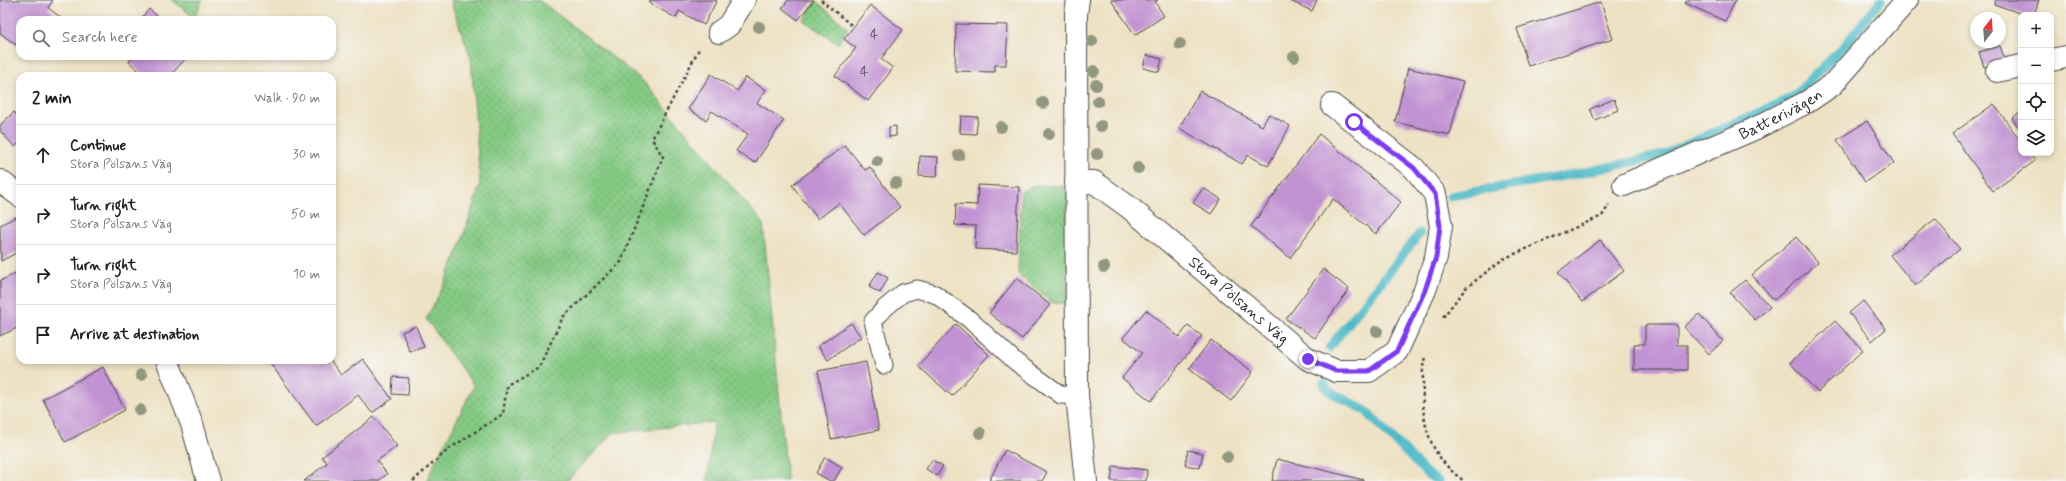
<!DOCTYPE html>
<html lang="en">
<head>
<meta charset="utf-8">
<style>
	body { margin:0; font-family:Mynerve,sans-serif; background:#f2f2f2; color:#222 }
	.controls { position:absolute; right:12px; top:12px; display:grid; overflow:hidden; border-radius:8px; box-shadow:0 2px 6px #0003 }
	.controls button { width:36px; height:36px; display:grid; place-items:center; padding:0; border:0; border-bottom:1px solid #e0e0e0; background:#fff; color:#222; font:20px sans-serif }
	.compass { position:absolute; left:1970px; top:12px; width:36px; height:36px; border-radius:50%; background:#fff; box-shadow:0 2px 6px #0003; rotate:17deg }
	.stop { position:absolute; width:12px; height:12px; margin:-9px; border:3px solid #7c3aed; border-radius:50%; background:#fff }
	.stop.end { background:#7c3aed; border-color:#fff; box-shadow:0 1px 4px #0008 }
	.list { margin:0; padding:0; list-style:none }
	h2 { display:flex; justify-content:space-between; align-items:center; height:52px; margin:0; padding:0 16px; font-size:17px }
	h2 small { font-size:13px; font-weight:400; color:#767676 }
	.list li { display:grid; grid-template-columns:26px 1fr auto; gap:12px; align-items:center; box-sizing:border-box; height:60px; padding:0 16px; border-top:1px solid #e0e0e0 }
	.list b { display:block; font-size:15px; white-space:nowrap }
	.list p { margin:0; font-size:13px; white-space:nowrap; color:#767676 }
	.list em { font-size:13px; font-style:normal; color:#767676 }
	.icon { flex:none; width:22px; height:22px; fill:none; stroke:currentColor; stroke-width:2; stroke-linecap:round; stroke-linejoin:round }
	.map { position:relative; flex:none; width:2066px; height:481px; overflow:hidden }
	.search { position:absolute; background:#fff; box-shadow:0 2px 6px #0003; left:16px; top:16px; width:320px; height:44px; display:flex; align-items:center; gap:10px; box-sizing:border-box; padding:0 14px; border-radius:12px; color:#767676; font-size:15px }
	.panel { position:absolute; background:#fff; box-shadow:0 2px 6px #0003; left:16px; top:72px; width:320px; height:292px; border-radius:12px }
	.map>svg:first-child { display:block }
	.grass { fill:url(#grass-dots); stroke:#587a58 }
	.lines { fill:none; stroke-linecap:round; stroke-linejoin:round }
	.stream { stroke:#4cb9c6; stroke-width:9 }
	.building { fill:#c293d3 }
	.lane-casing { stroke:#484642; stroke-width:19 }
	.street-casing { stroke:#484642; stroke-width:24 }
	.path { stroke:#484642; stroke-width:2.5; stroke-dasharray:3 3; stroke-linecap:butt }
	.lane { stroke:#fff; stroke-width:17 }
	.street { stroke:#fff; stroke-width:22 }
	.tree { fill:#92987f }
	.route { stroke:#7c3aed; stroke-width:5 }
	.labels { text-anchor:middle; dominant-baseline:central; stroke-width:3; stroke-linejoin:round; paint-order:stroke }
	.number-label { font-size:14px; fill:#514555 }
	.street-label { font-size:16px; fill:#2b2b2b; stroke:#f6f6f2 }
</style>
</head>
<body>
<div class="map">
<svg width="2066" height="481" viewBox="0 0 2066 481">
	<defs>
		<pattern id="grass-dots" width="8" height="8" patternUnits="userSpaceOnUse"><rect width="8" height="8" fill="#85ca84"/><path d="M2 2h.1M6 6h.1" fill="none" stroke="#6da46c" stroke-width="1.8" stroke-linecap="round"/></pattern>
	</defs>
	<rect width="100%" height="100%" fill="#f6f6f2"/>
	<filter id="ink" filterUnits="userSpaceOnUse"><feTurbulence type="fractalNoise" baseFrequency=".025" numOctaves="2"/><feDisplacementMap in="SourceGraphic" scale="8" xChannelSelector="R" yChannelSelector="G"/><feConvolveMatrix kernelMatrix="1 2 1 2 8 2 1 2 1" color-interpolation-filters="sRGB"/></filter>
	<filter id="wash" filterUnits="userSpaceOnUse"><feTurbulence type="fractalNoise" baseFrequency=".012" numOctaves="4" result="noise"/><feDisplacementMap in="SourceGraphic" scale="16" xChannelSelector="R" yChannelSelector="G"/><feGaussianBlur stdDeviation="0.9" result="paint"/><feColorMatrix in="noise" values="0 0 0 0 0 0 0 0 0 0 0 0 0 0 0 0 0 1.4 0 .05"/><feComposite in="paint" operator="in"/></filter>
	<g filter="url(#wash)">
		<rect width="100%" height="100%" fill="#eee2c5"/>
		<g class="grass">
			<path d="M 172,0 L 202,0 L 195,18 Z"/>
			<path d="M 450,0 L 539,0 L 641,79 L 763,223 L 787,479 L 784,481 L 707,481 L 714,422 L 613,433 L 567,481 L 426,481 L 474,386 L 426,319 L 443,287 L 459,249 L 480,185 L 471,58 Z"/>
			<path d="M 816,1 L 848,28 L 838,44 L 803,20 Z"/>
			<path d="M 1034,185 L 1063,186 L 1067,194 L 1067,304 L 1051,302 L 1018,274 L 1021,192 Z"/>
		</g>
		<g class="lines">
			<g class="stream">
				<path d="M 1450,196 L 1581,173 L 1663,155 L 1793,97 L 1844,46 L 1881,0"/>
				<path d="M 1329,348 L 1420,233"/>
				<path d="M 1324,383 L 1327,390 L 1366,411 L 1427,474 L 1438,481"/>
			</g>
		</g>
		<g id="blocks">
			<g class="building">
				<path d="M 0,0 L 53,0 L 48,8 L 63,19 L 20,20 L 19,47 L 0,33 Z"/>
				<path d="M 651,0 L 717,0 L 704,25 L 679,11 L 676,18 L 649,3 Z"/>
				<path d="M 788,0 L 814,0 L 798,20 L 782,8 Z"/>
				<path d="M 1111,0 L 1158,0 L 1155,2 L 1164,16 L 1135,35 Z"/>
				<path d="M 1288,0 L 1317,0 L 1312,11 Z"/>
				<path d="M 1687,0 L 1736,0 L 1725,21 L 1685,3 Z"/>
				<path d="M 1995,0 L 2039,0 L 2034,15 L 2025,15 L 1994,4 Z"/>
				<path d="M 1601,2 L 1613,39 L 1528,66 L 1517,28 Z"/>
				<path d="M 870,5 L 903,30 L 881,59 L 893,68 L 868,101 L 835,76 L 856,48 L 844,39 Z"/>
				<path d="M 149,9 L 162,20 L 140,20 Z"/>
				<path d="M 956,24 L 1008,25 L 1006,65 L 995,65 L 995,72 L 955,71 Z"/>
				<path d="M 2000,46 L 2005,60 L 1984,67 L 1979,52 Z"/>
				<path d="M 1146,55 L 1162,59 L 1159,72 L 1143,68 Z"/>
				<path d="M 134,56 L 188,56 L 170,76 L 145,76 L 129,62 Z"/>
				<path d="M 1408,68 L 1463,81 L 1450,135 L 1395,122 Z"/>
				<path d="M 711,74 L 737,91 L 745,77 L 766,90 L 757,103 L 784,120 L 755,163 L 736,151 L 748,134 L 712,111 L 706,120 L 688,109 Z"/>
				<path d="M 1200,91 L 1262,126 L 1269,114 L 1290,126 L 1268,166 L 1248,155 L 1242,164 L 1179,128 Z"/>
				<path d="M 1614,99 L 1618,110 L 1595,120 L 1590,109 Z"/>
				<path d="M 1994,104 L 2021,142 L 2021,153 L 2029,153 L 2035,161 L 1993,191 L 1952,134 Z"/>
				<path d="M 14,112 L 20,119 L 20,142 L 15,147 L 0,131 L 0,125 Z"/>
				<path d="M 2021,112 L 2021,131 L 2012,118 Z"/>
				<path d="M 961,116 L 978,117 L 976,134 L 960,133 Z"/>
				<path d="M 1867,121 L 1894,163 L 1865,182 L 1837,140 Z"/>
				<path d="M 896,126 L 896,136 L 889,137 L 889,127 Z"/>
				<path d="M 1319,134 L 1401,202 L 1376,234 L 1333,199 L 1290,258 L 1251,226 Z"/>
				<path d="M 845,145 L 865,170 L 870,167 L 900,207 L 864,235 L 839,203 L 818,219 L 792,185 Z"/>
				<path d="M 920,156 L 938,157 L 937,177 L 919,176 Z"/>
				<path d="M 978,185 L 1019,187 L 1016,251 L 975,249 L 976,226 L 955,225 L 956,204 L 977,205 Z"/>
				<path d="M 1203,188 L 1221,199 L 1211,214 L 1193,203 Z"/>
				<path d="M 16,217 L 20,224 L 20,251 L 1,261 L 0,225 Z"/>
				<path d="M 1935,219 L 1960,249 L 1915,286 L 1890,255 Z"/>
				<path d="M 1796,237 L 1818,262 L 1774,300 L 1752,275 Z"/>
				<path d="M 1600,240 L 1624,271 L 1582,302 L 1558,272 Z"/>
				<path d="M 1323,269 L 1349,289 L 1315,338 L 1286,319 Z"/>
				<path d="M 20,271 L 20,334 L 17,328 L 0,336 L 0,281 Z"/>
				<path d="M 878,272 L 888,278 L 880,293 L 869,287 Z"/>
				<path d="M 1017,278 L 1050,305 L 1022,339 L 989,313 Z"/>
				<path d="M 1745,280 L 1770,307 L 1755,320 L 1730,293 Z"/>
				<path d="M 1863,301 L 1886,329 L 1872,341 L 1849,313 Z"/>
				<path d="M 1146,310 L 1179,337 L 1188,326 L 1202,336 L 1151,401 L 1122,378 L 1142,353 L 1123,338 Z"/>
				<path d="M 1699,314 L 1723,341 L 1709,354 L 1684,327 Z"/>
				<path d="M 1835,321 L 1863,350 L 1818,392 L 1790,363 Z"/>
				<path d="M 851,323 L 861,337 L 828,360 L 818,346 Z"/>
				<path d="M 956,324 L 989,355 L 952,396 L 918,366 Z"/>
				<path d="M 1645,325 L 1677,325 L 1677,345 L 1687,345 L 1687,370 L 1634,370 L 1634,344 L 1645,344 Z"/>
				<path d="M 416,326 L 424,347 L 410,352 L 402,332 Z"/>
				<path d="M 1211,340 L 1253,372 L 1231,401 L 1189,369 Z"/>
				<path d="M 363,359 L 392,399 L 372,413 L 358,395 L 316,426 L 268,360 L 330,360 L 341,375 Z"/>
				<path d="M 866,362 L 879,430 L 831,439 L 818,371 Z"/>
				<path d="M 103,367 L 125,410 L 65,442 L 43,399 Z"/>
				<path d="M 393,377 L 409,378 L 408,395 L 392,394 Z"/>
				<path d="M 374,417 L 397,446 L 377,461 L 387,474 L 378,481 L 304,481 L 327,463 L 322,457 Z"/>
				<path d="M 1005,450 L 1047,472 L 1042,481 L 989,481 Z"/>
				<path d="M 1188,450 L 1203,453 L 1200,468 L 1185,465 Z"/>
				<path d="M 825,457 L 842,467 L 834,481 L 830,481 L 816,473 Z"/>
				<path d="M 1277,459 L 1364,480 L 1364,481 L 1272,481 Z"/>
				<path d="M 932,460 L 943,466 L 937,476 L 926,469 Z"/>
				<path d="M 1113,466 L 1147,470 L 1146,481 L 1111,481 Z"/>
			</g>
		</g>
	</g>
	<g filter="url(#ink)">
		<use href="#blocks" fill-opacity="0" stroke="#484642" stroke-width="1"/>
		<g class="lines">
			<g class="lane-casing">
				<path id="lane" d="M 884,365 L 873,321 L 885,308 L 903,293 L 917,289 L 935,294 L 969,319 L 1016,362 L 1061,395 L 1077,396"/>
			</g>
			<g class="street-casing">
				<g id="street">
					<path d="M 1078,0 L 1076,14 L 1077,396 L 1086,481"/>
					<path d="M 719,32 L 729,25 L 744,0"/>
					<path d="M 2051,60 L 2066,57"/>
					<path d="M 1997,71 L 2021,66"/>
					<path d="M 0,181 L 20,196"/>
					<path id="s1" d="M 1076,182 L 1094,182 L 1130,208 L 1308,359 L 1336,371 L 1369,371 L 1397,351 L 1425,290 L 1436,257 L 1441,226 L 1435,194 L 1414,168 L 1332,105"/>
					<path id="s2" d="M 1624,185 L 1754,129 L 1807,102 L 1832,85 L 1907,0"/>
					<path d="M 167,360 L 192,424 L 208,481"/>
				</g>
			</g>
			<g class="path">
				<path d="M 821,0 L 851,25"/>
				<path d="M 1443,317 L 1466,288 L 1503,259 L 1602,216 L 1609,205"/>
				<path d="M 1425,358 C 1422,365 1423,375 1423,383 C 1421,424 1429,456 1464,481"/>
				<path d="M 413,481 L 449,449 L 503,414 L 507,385 L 539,367 L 563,317 L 621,262 L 663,157 L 652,139 L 699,49"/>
			</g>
			<use href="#lane" class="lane"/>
			<use href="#street" class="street"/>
		</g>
		<g class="tree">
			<circle cx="759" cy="27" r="6"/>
			<circle cx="1092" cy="41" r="6"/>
			<circle cx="1180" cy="44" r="6"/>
			<circle cx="1294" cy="57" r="6"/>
			<circle cx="1094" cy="71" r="6"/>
			<circle cx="1096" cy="85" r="6"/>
			<circle cx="1098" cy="101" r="6"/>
			<circle cx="1043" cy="103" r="6"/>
			<circle cx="1101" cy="126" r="6"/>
			<circle cx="1001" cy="127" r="6"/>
			<circle cx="1049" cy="134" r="6"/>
			<circle cx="1097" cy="154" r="6"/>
			<circle cx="959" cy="155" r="6"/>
			<circle cx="877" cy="161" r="6"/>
			<circle cx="1138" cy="168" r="6"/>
			<circle cx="896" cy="183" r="6"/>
			<circle cx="1104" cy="267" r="6"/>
			<circle cx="1377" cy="331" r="6"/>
			<circle cx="141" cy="375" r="6"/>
			<circle cx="140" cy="410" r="6"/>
			<circle cx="980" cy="433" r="6"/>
			<circle cx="1227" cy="457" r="6"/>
		</g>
	</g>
	<g class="lines" filter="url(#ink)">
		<path class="route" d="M 1308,359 L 1336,371 L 1369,371 L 1397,351 L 1425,290 L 1436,257 L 1440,226 L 1435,194 L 1414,168 L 1354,122"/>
	</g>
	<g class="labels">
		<g class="number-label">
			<text x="874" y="35">4</text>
			<text x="864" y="72">4</text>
		</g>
		<g class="street-label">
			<text stroke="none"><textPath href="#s2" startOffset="172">Batterivägen</textPath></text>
			<text stroke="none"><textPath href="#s1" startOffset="205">Stora Pölsans Väg</textPath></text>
		</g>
	</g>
</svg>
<div class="controls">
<button>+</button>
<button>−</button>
<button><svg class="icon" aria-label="locate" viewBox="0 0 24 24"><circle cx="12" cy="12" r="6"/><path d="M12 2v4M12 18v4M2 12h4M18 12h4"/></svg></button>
<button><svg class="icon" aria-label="layers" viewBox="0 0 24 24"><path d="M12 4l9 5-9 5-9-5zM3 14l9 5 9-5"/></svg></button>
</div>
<svg class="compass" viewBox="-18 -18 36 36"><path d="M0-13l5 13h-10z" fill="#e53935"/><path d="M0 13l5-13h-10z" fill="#767676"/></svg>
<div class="stop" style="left:1354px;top:122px"></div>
<div class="stop end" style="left:1308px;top:359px"></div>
<div class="search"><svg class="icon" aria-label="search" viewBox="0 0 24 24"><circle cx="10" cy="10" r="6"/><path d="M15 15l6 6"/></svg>Search here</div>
<section class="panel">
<h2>2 min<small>Walk · 90 m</small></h2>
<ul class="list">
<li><svg class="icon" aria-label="ahead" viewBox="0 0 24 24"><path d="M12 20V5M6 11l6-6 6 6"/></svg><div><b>Continue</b><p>Stora Pölsans Väg</p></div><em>30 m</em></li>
<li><svg class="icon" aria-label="right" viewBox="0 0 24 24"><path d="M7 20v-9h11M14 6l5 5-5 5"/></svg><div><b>Turn right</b><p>Stora Pölsans Väg</p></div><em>50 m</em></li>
<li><svg class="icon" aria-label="right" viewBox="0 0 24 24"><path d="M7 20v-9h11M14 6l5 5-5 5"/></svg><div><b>Turn right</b><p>Stora Pölsans Väg</p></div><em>10 m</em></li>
<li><svg class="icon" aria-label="arrive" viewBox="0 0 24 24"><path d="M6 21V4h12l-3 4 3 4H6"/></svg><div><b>Arrive at destination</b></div></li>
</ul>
</section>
</div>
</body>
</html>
